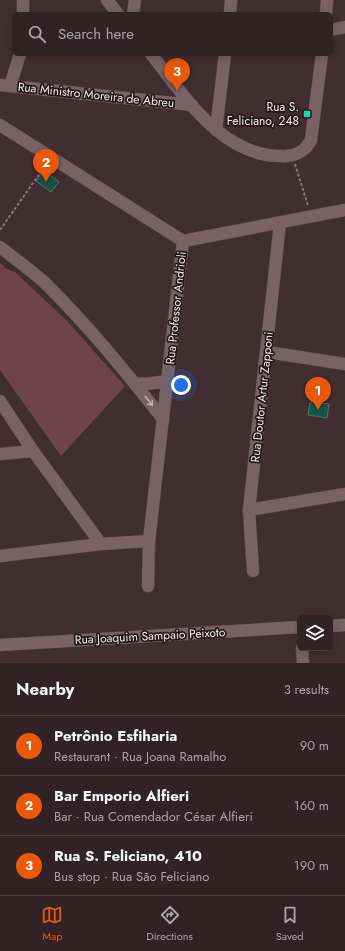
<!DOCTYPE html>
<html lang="en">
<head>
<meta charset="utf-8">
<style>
	body { margin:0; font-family:Jost,sans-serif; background:#392a2e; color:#f1f3f6 }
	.controls { position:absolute; right:12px; bottom:12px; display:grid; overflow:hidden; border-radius:6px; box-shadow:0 2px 10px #0003 }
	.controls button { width:36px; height:36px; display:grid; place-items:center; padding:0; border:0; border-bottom:1px solid #4c3f43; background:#312226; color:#f1f3f6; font:20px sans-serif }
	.you { position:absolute; left:181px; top:385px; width:14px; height:14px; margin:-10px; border:3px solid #fff; border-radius:50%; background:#1a73e8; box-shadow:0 0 0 6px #1a73e833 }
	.badge { display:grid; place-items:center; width:26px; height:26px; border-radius:50%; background:#ea580c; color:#fff; font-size:13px; font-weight:700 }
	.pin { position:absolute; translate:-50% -33px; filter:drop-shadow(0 1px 2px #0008) }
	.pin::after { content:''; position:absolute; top:21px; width:14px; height:12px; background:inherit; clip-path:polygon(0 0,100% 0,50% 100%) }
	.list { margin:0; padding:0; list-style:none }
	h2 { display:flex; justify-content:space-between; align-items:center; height:52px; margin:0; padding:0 16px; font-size:17px }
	h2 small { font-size:13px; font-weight:400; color:#a8a4a7 }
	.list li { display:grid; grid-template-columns:26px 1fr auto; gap:12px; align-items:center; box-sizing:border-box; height:60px; padding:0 16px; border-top:1px solid #4c3f43 }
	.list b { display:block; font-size:15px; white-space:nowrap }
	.list p { margin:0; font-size:13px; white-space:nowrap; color:#a8a4a7 }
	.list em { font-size:13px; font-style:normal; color:#a8a4a7 }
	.icon { flex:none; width:22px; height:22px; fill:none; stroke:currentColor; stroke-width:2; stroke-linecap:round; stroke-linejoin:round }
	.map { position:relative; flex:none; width:345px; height:663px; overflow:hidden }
	.search { position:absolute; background:#312226; box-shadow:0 2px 10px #0003; left:12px; right:12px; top:12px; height:44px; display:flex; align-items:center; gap:10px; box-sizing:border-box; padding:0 14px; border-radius:6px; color:#a8a4a7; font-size:15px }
	.sheet { height:232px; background:#312226 }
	nav { display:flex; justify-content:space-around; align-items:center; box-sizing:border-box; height:56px; border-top:1px solid #4c3f43; background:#312226; font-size:11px; color:#a8a4a7 }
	nav a { display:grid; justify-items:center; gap:2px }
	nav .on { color:#ea580c }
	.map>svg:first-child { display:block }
	.green { fill:#6f434d }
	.building { fill:#125647; stroke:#5a716a }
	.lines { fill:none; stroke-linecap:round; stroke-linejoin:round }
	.minor-casing { stroke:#5e4d51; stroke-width:13 }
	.path { stroke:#87777a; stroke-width:2; stroke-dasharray:3 2; stroke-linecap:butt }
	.minor { stroke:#786266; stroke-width:12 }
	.oneway { stroke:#beadb0 }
	.poi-dot { fill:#1ad5b2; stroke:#22191b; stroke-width:1.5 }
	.labels { text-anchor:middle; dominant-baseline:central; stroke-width:3.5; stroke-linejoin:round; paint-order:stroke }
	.street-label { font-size:12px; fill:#f7eaec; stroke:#22191b }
	.poi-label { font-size:12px; fill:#f7eaec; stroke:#22191b; text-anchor:end }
</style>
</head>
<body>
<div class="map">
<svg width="345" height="663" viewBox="0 0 345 663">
	<rect width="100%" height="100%" fill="#412e32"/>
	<path class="green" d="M 0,263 L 5,267 L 4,268 L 15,272 L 67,321 L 125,386 L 61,456 L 0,370 Z"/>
	<g class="building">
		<path d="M 44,170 L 59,182 L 51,192 L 36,181 Z"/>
		<path d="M 310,402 L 329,404 L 327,418 L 308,415 Z"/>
	</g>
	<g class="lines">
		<g class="minor-casing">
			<g id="minor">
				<path d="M 23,0 L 23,14"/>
				<path d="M 107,0 L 118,14"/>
				<path d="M 133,14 L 135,0"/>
				<path d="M 230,14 L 231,0"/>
				<path d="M 326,14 L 327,0"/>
				<path d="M 331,30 L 345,27"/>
				<path d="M 151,54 C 184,95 220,155 280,156 C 293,157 305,152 311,140 L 322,54"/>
				<path d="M 0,85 L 192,105"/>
				<path d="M 10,86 L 20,54"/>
				<path d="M 0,125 L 183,241"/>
				<path d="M 216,130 L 225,54"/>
				<path d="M 183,241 L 345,210"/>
				<path d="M 0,247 C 14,258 29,269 43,281 C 87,324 125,371 163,419"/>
				<path d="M 267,352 L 345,364"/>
				<path d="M 135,383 L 146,384 L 168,381"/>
				<path d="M 0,401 L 33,451 L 101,544"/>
				<path d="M 0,454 L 33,451"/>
				<path d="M 249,510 L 345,494"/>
				<path d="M 0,556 L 101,544 L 149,541"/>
				<path d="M 253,571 L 249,510 L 280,223"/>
				<path d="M 148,586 L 149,541 L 183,241"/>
				<path d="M 330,626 L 345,625"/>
				<path d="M 0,645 L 300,627"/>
				<path d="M 302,648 L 303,663"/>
			</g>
		</g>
		<g class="path">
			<path d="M 295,164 L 308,206"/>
			<path d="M 0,230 L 45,166"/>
		</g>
		<use href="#minor" class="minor"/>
	</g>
	<defs><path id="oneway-shaft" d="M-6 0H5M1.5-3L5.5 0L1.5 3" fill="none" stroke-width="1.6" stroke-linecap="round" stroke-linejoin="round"/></defs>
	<use class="oneway" href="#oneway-shaft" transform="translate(149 401) rotate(52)"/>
	<rect class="poi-dot" x="303" y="110" width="8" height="8" rx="2"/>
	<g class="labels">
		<g class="street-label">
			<text transform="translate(96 95) rotate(6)">Rua Ministro Moreira de Abreu</text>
			<text transform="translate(176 308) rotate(-84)">Rua Professor Andrioli</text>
			<text transform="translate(262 397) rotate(-84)">Rua Doutor Artur Zapponi</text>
			<text transform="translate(150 636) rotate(-3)">Rua Joaquim Sampaio Peixoto</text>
		</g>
		<g class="poi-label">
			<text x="299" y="107">Rua S.<tspan x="299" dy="14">Feliciano, 248</tspan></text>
		</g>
	</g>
</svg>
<div class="controls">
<button><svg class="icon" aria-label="layers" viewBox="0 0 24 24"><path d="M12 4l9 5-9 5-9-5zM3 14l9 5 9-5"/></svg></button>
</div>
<div class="you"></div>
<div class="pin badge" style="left:318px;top:410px">1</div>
<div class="pin badge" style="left:46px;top:182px">2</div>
<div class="pin badge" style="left:177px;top:91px">3</div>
<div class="search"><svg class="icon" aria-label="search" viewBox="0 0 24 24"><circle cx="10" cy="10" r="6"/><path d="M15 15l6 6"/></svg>Search here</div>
</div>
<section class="sheet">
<h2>Nearby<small>3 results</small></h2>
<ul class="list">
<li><span class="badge">1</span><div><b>Petrônio Esfiharia</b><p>Restaurant · Rua Joana Ramalho</p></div><em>90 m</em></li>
<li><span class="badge">2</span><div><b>Bar Emporio Alfieri</b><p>Bar · Rua Comendador César Alfieri</p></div><em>160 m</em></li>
<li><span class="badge">3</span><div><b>Rua S. Feliciano, 410</b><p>Bus stop · Rua São Feliciano</p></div><em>190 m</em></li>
</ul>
</section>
<nav>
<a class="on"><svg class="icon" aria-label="map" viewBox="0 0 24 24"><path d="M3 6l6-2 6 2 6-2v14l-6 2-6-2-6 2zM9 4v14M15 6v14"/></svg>Map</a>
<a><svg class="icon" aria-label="directions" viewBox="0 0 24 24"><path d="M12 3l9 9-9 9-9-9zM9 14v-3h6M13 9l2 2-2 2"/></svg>Directions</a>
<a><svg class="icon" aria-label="saved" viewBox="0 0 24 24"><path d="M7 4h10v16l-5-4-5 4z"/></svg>Saved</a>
</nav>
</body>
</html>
